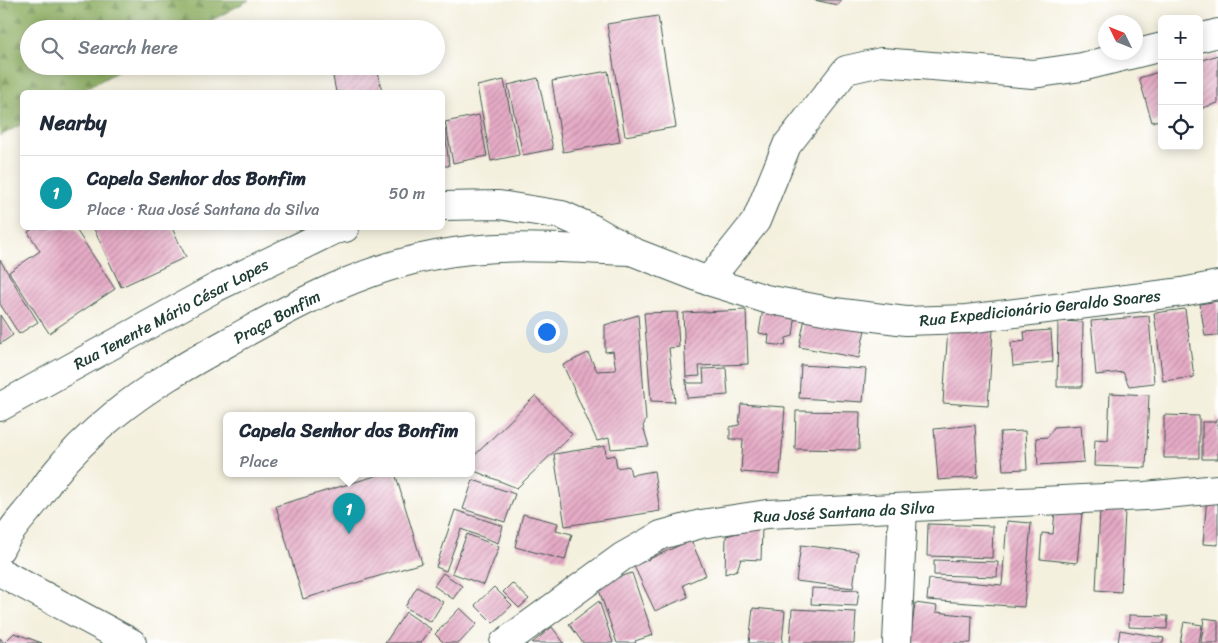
<!DOCTYPE html>
<html lang="en">
<head>
<meta charset="utf-8">
<style>
	body { margin:0; font-family:Sriracha,sans-serif; background:#f2f2f3; color:#1f2937 }
	.controls { position:absolute; right:15px; top:15px; display:grid; overflow:hidden; border-radius:8px; box-shadow:0 2px 12px #0003 }
	.controls button { width:45px; height:45px; display:grid; place-items:center; padding:0; border:0; border-bottom:1px solid #e0e1e3; background:#fff; color:#1f2937; font:25px sans-serif }
	.compass { position:absolute; left:1098px; top:15px; width:45px; height:45px; border-radius:50%; background:#fff; box-shadow:0 2px 12px #0003; rotate:313deg }
	.you { position:absolute; left:546px; top:331px; width:18px; height:18px; margin:-12px; border:4px solid #fff; border-radius:50%; background:#1a73e8; box-shadow:0 0 0 8px #1a73e833 }
	.badge { display:grid; place-items:center; width:32px; height:32px; border-radius:50%; background:#0f766e; color:#fff; font-size:16px; font-weight:700 }
	.pin { position:absolute; translate:-50% -41px; filter:drop-shadow(0 1px 2px #0008) }
	.pin::after { content:''; position:absolute; top:26px; width:18px; height:15px; background:inherit; clip-path:polygon(0 0,100% 0,50% 100%) }
	.popup { position:absolute; left:223px; top:412px; width:252px; height:65px; box-sizing:border-box; display:grid; place-content:center; border-radius:8px; background:#fff; filter:drop-shadow(0 1px 4px #0005); font-size:16px; white-space:nowrap; color:#747a83 }
	.popup b { font-size:19px; color:#1f2937 }
	.popup::after { content:''; position:absolute; left:50%; top:100%; margin-left:-10px; border:10px solid transparent; border-top-color:#fff }
	.list { margin:0; padding:0; list-style:none }
	h2 { display:flex; justify-content:space-between; align-items:center; height:65px; margin:0; padding:0 20px; font-size:21px }
	h2 small { font-size:16px; font-weight:400; color:#747a83 }
	.list li { display:grid; grid-template-columns:32px 1fr auto; gap:15px; align-items:center; box-sizing:border-box; height:75px; padding:0 20px; border-top:1px solid #e0e1e3 }
	.list b { display:block; font-size:19px; white-space:nowrap }
	.list p { margin:0; font-size:16px; white-space:nowrap; color:#747a83 }
	.list em { font-size:16px; font-style:normal; color:#747a83 }
	.icon { flex:none; width:28px; height:28px; fill:none; stroke:currentColor; stroke-width:2; stroke-linecap:round; stroke-linejoin:round }
	.map { position:relative; flex:none; width:1218px; height:643px; overflow:hidden }
	.search { position:absolute; background:#fff; box-shadow:0 2px 12px #0003; left:20px; top:20px; width:425px; height:55px; display:flex; align-items:center; gap:12px; box-sizing:border-box; padding:0 18px; border-radius:28px; color:#747a83; font-size:19px }
	.panel { position:absolute; background:#fff; box-shadow:0 2px 12px #0003; left:20px; top:90px; width:425px; height:140px; border-radius:8px }
	.map>svg:first-child { display:block }
	.forest { fill:url(#forest-firs); stroke:#56764b }
	.building { fill:url(#building-hatch) }
	.lines { fill:none; stroke-linecap:round; stroke-linejoin:round }
	.minor-casing { stroke:#3f584e; stroke-width:30 }
	.secondary-casing { stroke:#3f584e; stroke-width:30 }
	.minor { stroke:#fff; stroke-width:28 }
	.secondary { stroke:#fff; stroke-width:28 }
	.labels { text-anchor:middle; dominant-baseline:central; stroke-width:4; stroke-linejoin:round; paint-order:stroke }
	.street-label { font-size:16px; fill:#1f3d34; stroke:#fff }
</style>
</head>
<body>
<div class="map">
<svg width="1218" height="643" viewBox="0 0 1218 643">
	<defs>
		<pattern id="forest-firs" width="22" height="20" patternUnits="userSpaceOnUse" patternTransform="scale(1.25)"><rect width="22" height="20" fill="#8dae62"/><path d="M5 1l3.5 6h-7zM16 11l3.5 6h-7z" fill="#738f52"/></pattern>
		<pattern id="building-hatch" width="6" height="6" patternUnits="userSpaceOnUse" patternTransform="scale(1.25)"><rect width="6" height="6" fill="#e6abc6"/><path d="M-1 1l2-2M0 6l6-6M5 7l2-2" fill="none" stroke="#ba8ca2"/></pattern>
	</defs>
	<rect width="100%" height="100%" fill="#fff"/>
	<filter id="ink" filterUnits="userSpaceOnUse"><feTurbulence type="fractalNoise" baseFrequency=".02" numOctaves="2"/><feDisplacementMap in="SourceGraphic" scale="10" xChannelSelector="R" yChannelSelector="G"/><feConvolveMatrix kernelMatrix="1 2 1 2 8 2 1 2 1" color-interpolation-filters="sRGB"/></filter>
	<filter id="wash" filterUnits="userSpaceOnUse"><feTurbulence type="fractalNoise" baseFrequency=".0096" numOctaves="4" result="noise"/><feDisplacementMap in="SourceGraphic" scale="20" xChannelSelector="R" yChannelSelector="G"/><feGaussianBlur stdDeviation="1.12" result="paint"/><feColorMatrix in="noise" values="0 0 0 0 0 0 0 0 0 0 0 0 0 0 0 0 0 1.4 0 .05"/><feComposite in="paint" operator="in"/></filter>
	<g filter="url(#wash)">
		<rect width="100%" height="100%" fill="#f4f0de"/>
		<path class="forest" d="M 0,0 L 249,0 L 196,29 L 29,29 L 29,66 L 128,66 L 80,92 L 22,92 L 22,124 L 0,136 Z"/>
		<g id="blocks">
			<g class="building">
				<path d="M 814,0 L 842,0 L 838,5 Z"/>
				<path d="M 658,16 L 676,127 L 625,136 L 607,24 Z"/>
				<path d="M 1218,55 L 1218,103 L 1199,109 L 1199,61 Z"/>
				<path d="M 331,66 L 377,66 L 382,92 L 336,92 Z"/>
				<path d="M 608,71 L 620,142 L 563,152 L 552,81 Z"/>
				<path d="M 1162,71 L 1162,119 L 1152,122 L 1139,78 Z"/>
				<path d="M 538,78 L 553,149 L 523,155 L 508,85 Z"/>
				<path d="M 504,80 L 519,155 L 491,161 L 477,86 Z"/>
				<path d="M 479,115 L 487,156 L 453,163 L 445,122 Z"/>
				<path d="M 442,129 L 445,129 L 449,166 L 442,166 Z"/>
				<path d="M 34,228 L 75,228 L 115,289 L 49,333 L 9,272 L 40,251 L 28,232 Z"/>
				<path d="M 98,228 L 172,228 L 186,257 L 121,287 L 94,229 Z"/>
				<path d="M 0,260 L 38,322 L 19,334 L 0,304 Z"/>
				<path d="M 1218,301 L 1218,335 L 1205,336 L 1200,304 Z"/>
				<path d="M 763,309 L 796,313 L 793,336 L 786,338 L 785,346 L 768,344 L 769,335 L 759,333 Z"/>
				<path d="M 1185,309 L 1194,377 L 1163,381 L 1154,313 Z"/>
				<path d="M 746,310 L 748,364 L 699,366 L 700,376 L 686,377 L 683,313 Z"/>
				<path d="M 677,312 L 679,347 L 669,348 L 675,402 L 651,401 L 644,313 Z"/>
				<path d="M 806,313 L 866,325 L 859,358 L 799,347 Z"/>
				<path d="M 0,315 L 13,335 L 0,344 Z"/>
				<path d="M 638,315 L 646,420 L 643,426 L 649,446 L 611,449 L 609,438 L 597,441 L 563,365 L 588,353 L 597,371 L 616,370 L 613,351 L 605,352 L 605,325 Z"/>
				<path d="M 1149,316 L 1154,383 L 1129,386 L 1123,372 L 1096,375 L 1091,321 Z"/>
				<path d="M 1058,321 L 1083,322 L 1082,387 L 1057,387 Z"/>
				<path d="M 948,327 L 993,330 L 988,406 L 943,403 Z"/>
				<path d="M 1051,330 L 1053,362 L 1013,366 L 1011,343 L 1025,341 L 1024,332 Z"/>
				<path d="M 801,365 L 866,369 L 863,402 L 799,398 Z"/>
				<path d="M 726,368 L 728,395 L 687,398 L 686,379 L 688,383 L 704,383 L 703,369 Z"/>
				<path d="M 1110,393 L 1149,395 L 1146,468 L 1094,466 L 1095,439 L 1108,440 Z"/>
				<path d="M 535,396 L 572,434 L 517,488 L 472,470 L 472,458 Z"/>
				<path d="M 741,404 L 785,407 L 780,475 L 741,472 L 743,439 L 730,439 L 730,427 L 739,425 Z"/>
				<path d="M 796,411 L 860,412 L 859,450 L 795,449 Z"/>
				<path d="M 1164,415 L 1199,416 L 1199,458 L 1164,458 Z"/>
				<path d="M 1218,417 L 1218,459 L 1202,459 L 1202,422 L 1215,422 Z"/>
				<path d="M 975,425 L 978,477 L 938,480 L 934,429 Z"/>
				<path d="M 1081,425 L 1084,462 L 1038,465 L 1036,438 L 1048,437 L 1054,427 Z"/>
				<path d="M 1025,431 L 1027,469 L 1003,470 L 1000,432 Z"/>
				<path d="M 605,446 L 606,457 L 615,455 L 617,468 L 629,466 L 631,475 L 654,471 L 660,511 L 565,526 L 554,454 Z"/>
				<path d="M 385,473 L 395,473 L 422,563 L 303,599 L 276,506 Z"/>
				<path d="M 473,480 L 515,494 L 505,522 L 463,509 Z"/>
				<path d="M 1207,497 L 1218,498 L 1218,545 L 1203,544 Z"/>
				<path d="M 455,510 L 503,526 L 498,543 L 461,529 L 446,571 L 436,567 Z"/>
				<path d="M 1055,510 L 1082,513 L 1077,563 L 1040,559 L 1042,533 L 1053,534 Z"/>
				<path d="M 1100,510 L 1125,511 L 1121,592 L 1096,590 Z"/>
				<path d="M 523,514 L 558,523 L 556,530 L 572,534 L 565,560 L 515,547 Z"/>
				<path d="M 1007,521 L 1031,523 L 1024,607 L 927,600 L 929,579 L 1002,585 Z"/>
				<path d="M 928,524 L 993,526 L 992,558 L 927,556 Z"/>
				<path d="M 762,527 L 761,560 L 741,559 L 737,570 L 725,574 L 726,536 Z"/>
				<path d="M 467,534 L 499,547 L 484,585 L 452,573 Z"/>
				<path d="M 691,540 L 706,575 L 683,585 L 688,597 L 655,611 L 634,566 Z"/>
				<path d="M 801,545 L 858,552 L 853,588 L 796,581 Z"/>
				<path d="M 934,560 L 998,562 L 997,577 L 934,575 Z"/>
				<path d="M 443,573 L 462,586 L 453,599 L 434,586 Z"/>
				<path d="M 632,573 L 653,635 L 635,641 L 636,643 L 617,643 L 597,584 Z"/>
				<path d="M 512,583 L 529,599 L 519,608 L 503,592 Z"/>
				<path d="M 417,587 L 443,602 L 431,622 L 405,607 Z"/>
				<path d="M 494,587 L 512,605 L 493,623 L 475,605 Z"/>
				<path d="M 812,588 L 859,590 L 857,606 L 811,604 Z"/>
				<path d="M 599,601 L 613,643 L 583,643 L 569,624 Z"/>
				<path d="M 915,603 L 937,606 L 936,612 L 972,616 L 971,643 L 910,643 Z"/>
				<path d="M 460,608 L 477,624 L 459,643 L 444,643 L 435,634 Z"/>
				<path d="M 753,608 L 785,611 L 782,643 L 749,643 Z"/>
				<path d="M 792,609 L 856,612 L 854,643 L 790,643 Z"/>
				<path d="M 406,612 L 431,629 L 421,643 L 385,643 Z"/>
				<path d="M 1129,615 L 1168,616 L 1167,629 L 1129,627 Z"/>
				<path d="M 1204,618 L 1218,620 L 1218,643 L 1201,643 Z"/>
				<path d="M 1184,622 L 1202,625 L 1199,643 L 1180,643 Z"/>
				<path d="M 552,627 L 564,643 L 532,643 Z"/>
				<path d="M 1120,630 L 1164,638 L 1163,643 L 1118,643 Z"/>
				<path d="M 14,633 L 42,643 L 0,643 L 0,638 L 4,643 Z"/>
			</g>
		</g>
	</g>
	<g filter="url(#ink)">
		<use href="#blocks" fill-opacity="0" stroke="#3f584e" stroke-width="1"/>
		<g class="lines">
			<g class="minor-casing">
				<g id="minor">
					<path d="M 1199,38 L 1218,33"/>
					<path d="M 708,281 L 756,221 L 787,145 L 846,70 L 881,62 L 1033,74 L 1082,67 L 1162,47"/>
					<path d="M 0,549 C 8,532 21,519 33,504 C 40,495 46,485 53,476 C 70,454 92,433 114,415 C 148,387 187,365 225,344 C 292,306 360,269 436,255 C 500,242 566,249 631,251"/>
					<path d="M 0,572 L 132,643"/>
					<path d="M 504,643 L 622,557 L 661,535 L 701,524 L 767,514 L 1145,496 L 1218,489"/>
					<path d="M 897,643 L 903,508"/>
				</g>
			</g>
			<g class="secondary-casing">
				<g id="secondary">
					<path d="M 442,206 L 499,205 L 562,215 L 591,228 L 631,251 L 708,281 L 766,299 L 834,312 L 906,321 L 967,319 L 1182,292 L 1218,285"/>
					<path d="M 0,407 L 215,288 L 334,230 L 345,228"/>
				</g>
			</g>
			<use href="#minor" class="minor"/>
			<use href="#secondary" class="secondary"/>
		</g>
	</g>
	<g class="labels">
		<g class="street-label">
			<text transform="translate(1040 308) rotate(-6)">Rua Expedicionário Geraldo Soares</text>
			<text transform="translate(171 314) rotate(-28)">Rua Tenente Mário César Lopes</text>
			<text transform="translate(277 317) rotate(-28)">Praça Bonfim</text>
			<text transform="translate(844 512) rotate(-3)">Rua José Santana da Silva</text>
		</g>
	</g>
</svg>
<div class="controls">
<button>+</button>
<button>−</button>
<button><svg class="icon" aria-label="locate" viewBox="0 0 24 24"><circle cx="12" cy="12" r="6"/><path d="M12 2v4M12 18v4M2 12h4M18 12h4"/></svg></button>
</div>
<svg class="compass" viewBox="-18 -18 36 36"><path d="M0-13l5 13h-10z" fill="#e53935"/><path d="M0 13l5-13h-10z" fill="#747a83"/></svg>
<div class="you"></div>
<div class="pin badge" style="left:349px;top:534px;background:#0f9aa8">1</div>
<div class="popup"><b>Capela Senhor dos Bonfim</b>Place</div>
<div class="search"><svg class="icon" aria-label="search" viewBox="0 0 24 24"><circle cx="10" cy="10" r="6"/><path d="M15 15l6 6"/></svg>Search here</div>
<section class="panel">
<h2>Nearby<small></small></h2>
<ul class="list">
<li><span class="badge" style="background:#0f9aa8">1</span><div><b>Capela Senhor dos Bonfim</b><p>Place · Rua José Santana da Silva</p></div><em>50 m</em></li>
</ul>
</section>
</div>
</body>
</html>
